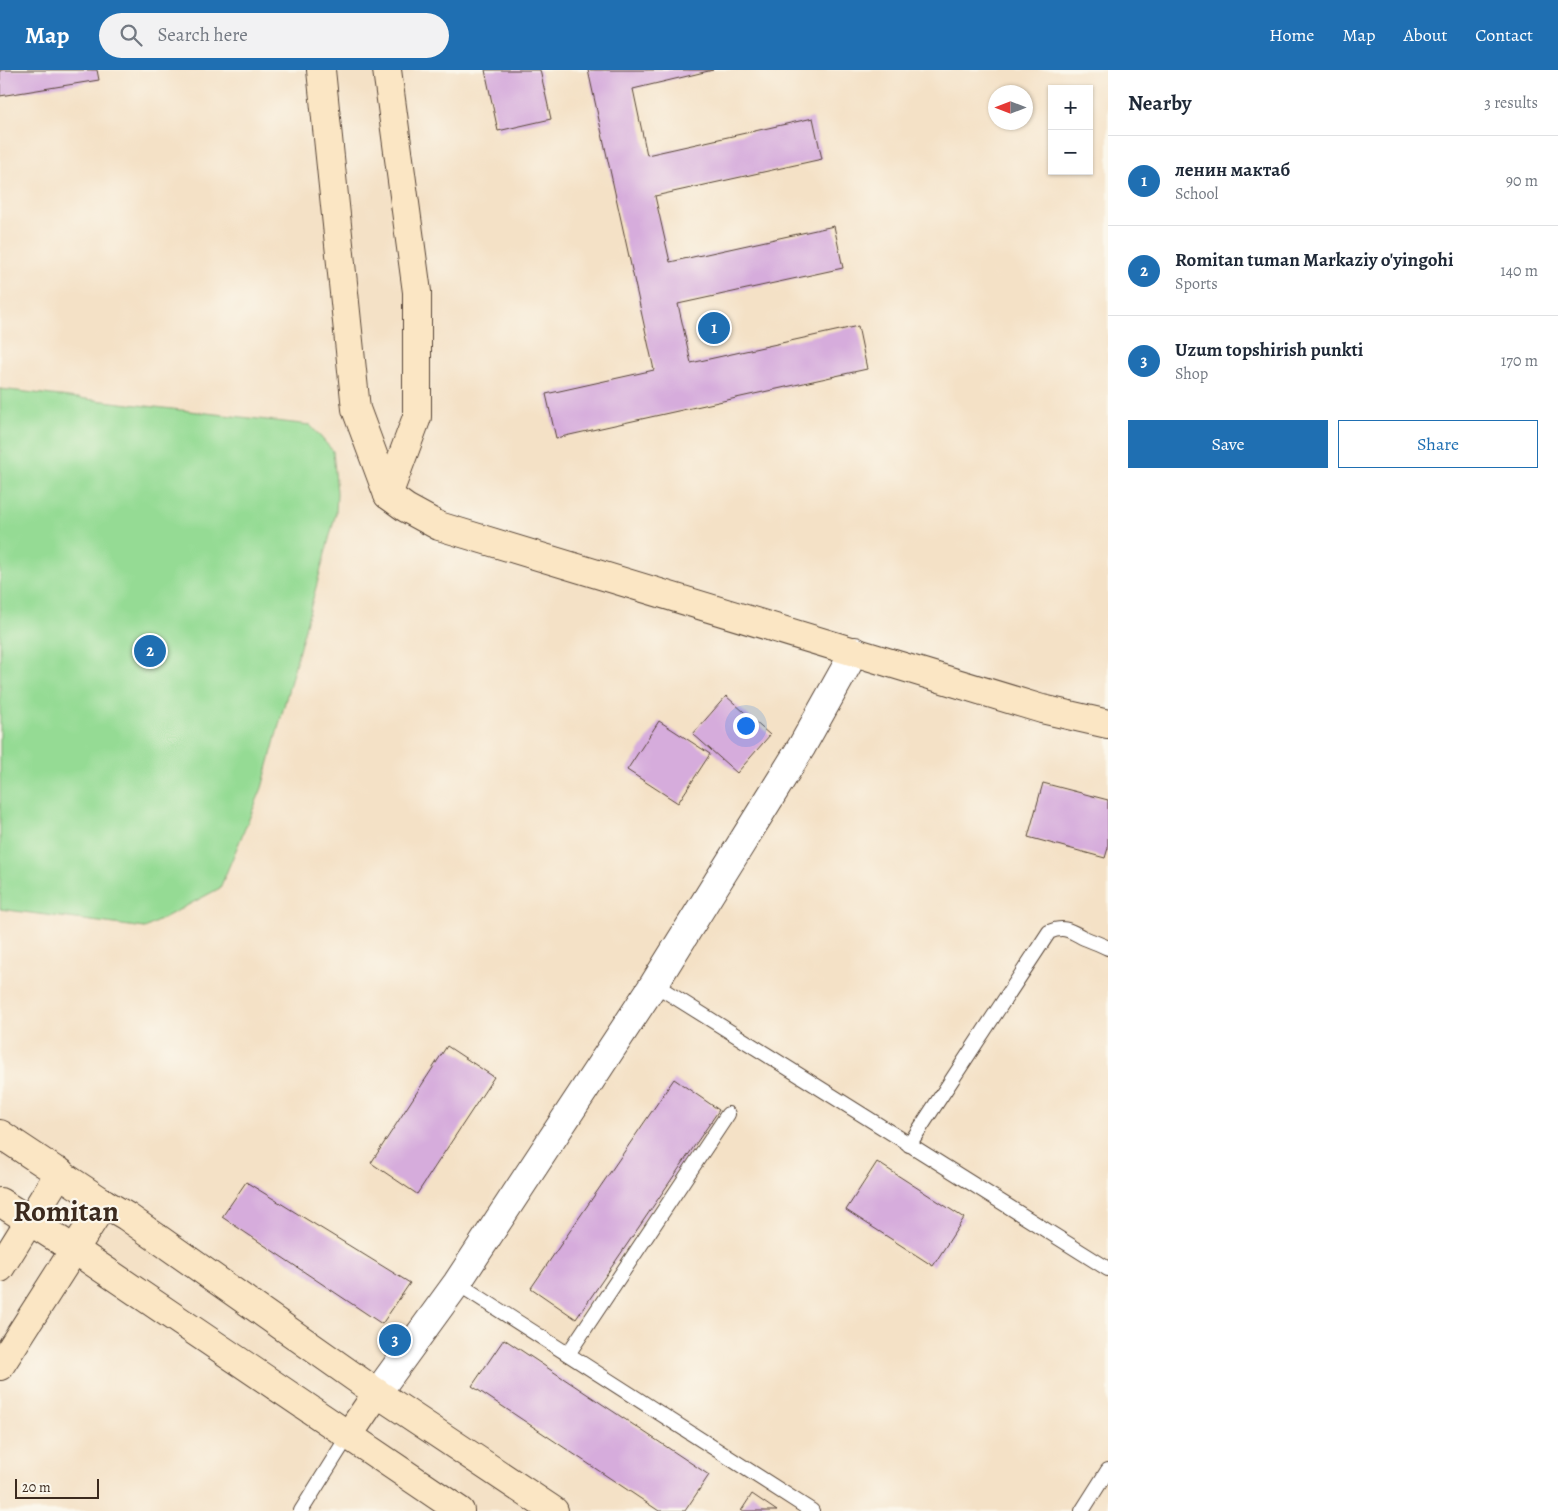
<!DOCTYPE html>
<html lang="en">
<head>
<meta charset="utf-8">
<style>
	body { margin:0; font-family:Alegreya,serif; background:#f2f2f3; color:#1f2937 }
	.controls { position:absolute; right:15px; top:15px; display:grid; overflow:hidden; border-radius:0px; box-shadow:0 1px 4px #0004 }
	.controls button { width:45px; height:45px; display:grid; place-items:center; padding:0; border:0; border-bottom:1px solid #e0e1e3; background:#fff; color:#1f2937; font:25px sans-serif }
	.compass { position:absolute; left:988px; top:15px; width:45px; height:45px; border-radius:50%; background:#fff; box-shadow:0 1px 4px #0004; rotate:270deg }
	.scale { position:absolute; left:15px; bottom:12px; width:84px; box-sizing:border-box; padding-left:5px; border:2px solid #3b2a1e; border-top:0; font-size:14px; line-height:18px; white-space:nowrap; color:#3b2a1e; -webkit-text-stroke:4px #fbf7ec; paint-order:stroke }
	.you { position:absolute; left:745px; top:655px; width:18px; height:18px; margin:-12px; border:4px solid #fff; border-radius:50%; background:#1a73e8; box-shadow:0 0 0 8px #1a73e833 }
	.badge { display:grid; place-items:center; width:32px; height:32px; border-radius:50%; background:#1f6fb2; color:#fff; font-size:16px; font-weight:700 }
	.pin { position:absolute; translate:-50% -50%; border:2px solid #fff; box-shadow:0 1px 5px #0006 }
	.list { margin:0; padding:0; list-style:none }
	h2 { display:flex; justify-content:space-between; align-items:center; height:65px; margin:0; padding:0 20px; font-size:21px }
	h2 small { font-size:16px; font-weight:400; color:#747a83 }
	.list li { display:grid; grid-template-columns:32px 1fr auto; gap:15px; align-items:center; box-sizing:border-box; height:90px; padding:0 20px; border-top:1px solid #e0e1e3 }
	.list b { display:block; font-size:19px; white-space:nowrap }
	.list p { margin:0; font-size:16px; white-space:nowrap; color:#747a83 }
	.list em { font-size:16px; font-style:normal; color:#747a83 }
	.actions { display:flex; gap:10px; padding:15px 20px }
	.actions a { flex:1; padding:11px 0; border:1px solid #1f6fb2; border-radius:0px; text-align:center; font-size:18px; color:#1f6fb2 }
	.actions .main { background:#1f6fb2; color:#fff }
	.icon { flex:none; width:28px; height:28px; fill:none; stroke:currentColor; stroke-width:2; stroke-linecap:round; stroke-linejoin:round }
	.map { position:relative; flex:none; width:1108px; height:1441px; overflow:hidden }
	header { display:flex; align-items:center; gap:30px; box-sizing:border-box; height:70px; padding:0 25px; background:#1f6fb2; color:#fff }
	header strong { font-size:24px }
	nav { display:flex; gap:28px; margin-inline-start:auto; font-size:18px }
	.search { width:350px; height:45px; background:#f2f2f3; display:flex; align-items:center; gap:12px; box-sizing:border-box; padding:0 18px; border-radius:28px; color:#747a83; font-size:19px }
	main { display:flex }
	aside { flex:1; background:#fff }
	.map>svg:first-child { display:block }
	.pitch { fill:#95db94; stroke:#688259 }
	.building { fill:#d6acdc }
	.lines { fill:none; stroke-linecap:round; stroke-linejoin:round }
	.lane-casing { stroke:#574537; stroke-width:16 }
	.street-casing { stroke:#574537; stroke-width:30 }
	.secondary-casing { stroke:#574537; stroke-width:30 }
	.lane { stroke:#fff; stroke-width:14 }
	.street { stroke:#fff; stroke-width:28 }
	.secondary { stroke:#fbe6c4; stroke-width:28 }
	.labels { text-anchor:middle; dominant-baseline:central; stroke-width:4.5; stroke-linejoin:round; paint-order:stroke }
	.town-label { font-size:29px; font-weight:bold; fill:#3b2a1e; stroke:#fbf7ec }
</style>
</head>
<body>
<header>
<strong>Map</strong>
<div class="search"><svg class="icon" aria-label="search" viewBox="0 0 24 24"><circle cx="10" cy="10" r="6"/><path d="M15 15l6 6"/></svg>Search here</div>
<nav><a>Home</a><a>Map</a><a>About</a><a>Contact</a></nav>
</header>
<main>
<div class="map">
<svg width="1108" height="1441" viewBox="0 0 1108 1441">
	<rect width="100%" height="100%" fill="#fbf7ec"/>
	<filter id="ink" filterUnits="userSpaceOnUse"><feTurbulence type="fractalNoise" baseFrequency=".02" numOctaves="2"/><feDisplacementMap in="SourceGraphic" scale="10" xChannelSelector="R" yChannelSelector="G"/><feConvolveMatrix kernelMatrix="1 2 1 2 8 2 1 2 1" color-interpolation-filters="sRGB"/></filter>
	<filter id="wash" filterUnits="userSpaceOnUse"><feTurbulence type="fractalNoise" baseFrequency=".0096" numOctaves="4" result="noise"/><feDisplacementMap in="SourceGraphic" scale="20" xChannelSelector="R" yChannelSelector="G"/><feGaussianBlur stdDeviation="1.12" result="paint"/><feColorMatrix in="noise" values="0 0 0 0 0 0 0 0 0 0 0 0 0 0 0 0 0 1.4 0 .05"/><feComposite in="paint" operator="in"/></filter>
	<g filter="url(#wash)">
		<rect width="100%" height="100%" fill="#f4e1c6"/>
		<path class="pitch" d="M 0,319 L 310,355 L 333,381 L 337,423 L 336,443 L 262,718 L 220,818 L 145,858 L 0,839 Z"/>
		<g id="blocks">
			<g class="building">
				<path d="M 0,0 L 97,0 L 99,10 L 0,26 Z"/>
				<path d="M 485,0 L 540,0 L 551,49 L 498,61 Z"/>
				<path d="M 588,0 L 713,0 L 633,19 L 647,85 L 813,48 L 822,89 L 655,126 L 670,192 L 834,156 L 843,198 L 678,234 L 691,293 L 858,256 L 867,299 L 556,368 L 546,324 L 654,300 Z"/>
				<path d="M 726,626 L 770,665 L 737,703 L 693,664 Z"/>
				<path d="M 659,651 L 710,684 L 678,733 L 627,700 Z"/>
				<path d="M 1043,713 L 1108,730 L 1108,778 L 1105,788 L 1028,767 Z"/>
				<path d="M 447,976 L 494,1007 L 417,1124 L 371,1093 Z"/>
				<path d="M 674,1009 L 719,1040 L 576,1249 L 531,1218 Z"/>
				<path d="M 877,1092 L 964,1148 L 933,1196 L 846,1140 Z"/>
				<path d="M 246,1112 L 410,1213 L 382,1254 L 222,1147 Z"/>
				<path d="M 504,1269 L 709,1405 L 685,1441 L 659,1441 L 472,1316 Z"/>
				<path d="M 752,1424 L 777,1441 L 741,1441 Z"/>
			</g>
		</g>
	</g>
	<g filter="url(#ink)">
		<use href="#blocks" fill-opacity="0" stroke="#574537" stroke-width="1"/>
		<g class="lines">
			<g class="lane-casing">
				<g id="lane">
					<path d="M 654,914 L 1108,1199"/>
					<path d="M 909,1075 L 1049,862 C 1064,856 1069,860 1082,867 C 1091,871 1100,874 1108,878"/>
					<path d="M 457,1213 L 812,1441"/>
					<path d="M 568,1284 L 728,1044"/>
					<path d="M 301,1441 L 348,1366"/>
					<path d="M 1082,1441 L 1108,1400"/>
				</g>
			</g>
			<g class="street-casing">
				<path id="street" d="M 377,1323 L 457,1213 L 654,914 L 802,676 L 855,581"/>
			</g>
			<g class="secondary-casing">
				<g id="secondary">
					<path d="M 321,0 L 356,339 L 388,425 L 406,438 L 439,456 L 1042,639 L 1108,654"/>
					<path d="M 387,0 L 417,222 L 417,347 L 388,425"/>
					<path d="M 0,1064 L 104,1133 L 126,1146 L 377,1323 L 554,1441"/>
					<path d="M 0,1132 L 75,1180 L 460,1441"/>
					<path d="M 0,1198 L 60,1102"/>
					<path d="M 0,1296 L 104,1133"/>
					<path d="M 348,1366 L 377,1323"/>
				</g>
			</g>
			<use href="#lane" class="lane"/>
			<use href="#street" class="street"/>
			<use href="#secondary" class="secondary"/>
		</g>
	</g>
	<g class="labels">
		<g class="town-label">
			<text x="66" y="1141">Romitan</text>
		</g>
	</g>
</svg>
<div class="controls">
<button>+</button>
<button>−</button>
</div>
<svg class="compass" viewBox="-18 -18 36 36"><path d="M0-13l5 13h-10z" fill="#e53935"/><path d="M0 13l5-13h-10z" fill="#747a83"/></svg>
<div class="scale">20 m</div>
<div class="you"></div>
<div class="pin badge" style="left:714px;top:258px">1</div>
<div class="pin badge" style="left:150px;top:581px">2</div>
<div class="pin badge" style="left:395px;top:1270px">3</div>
</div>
<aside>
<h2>Nearby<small>3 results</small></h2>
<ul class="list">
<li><span class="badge">1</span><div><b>ленин мактаб</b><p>School</p></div><em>90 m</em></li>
<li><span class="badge">2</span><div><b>Romitan tuman Markaziy o'yingohi</b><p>Sports</p></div><em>140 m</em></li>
<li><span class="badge">3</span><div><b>Uzum topshirish punkti</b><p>Shop</p></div><em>170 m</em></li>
</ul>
<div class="actions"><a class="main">Save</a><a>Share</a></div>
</aside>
</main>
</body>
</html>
